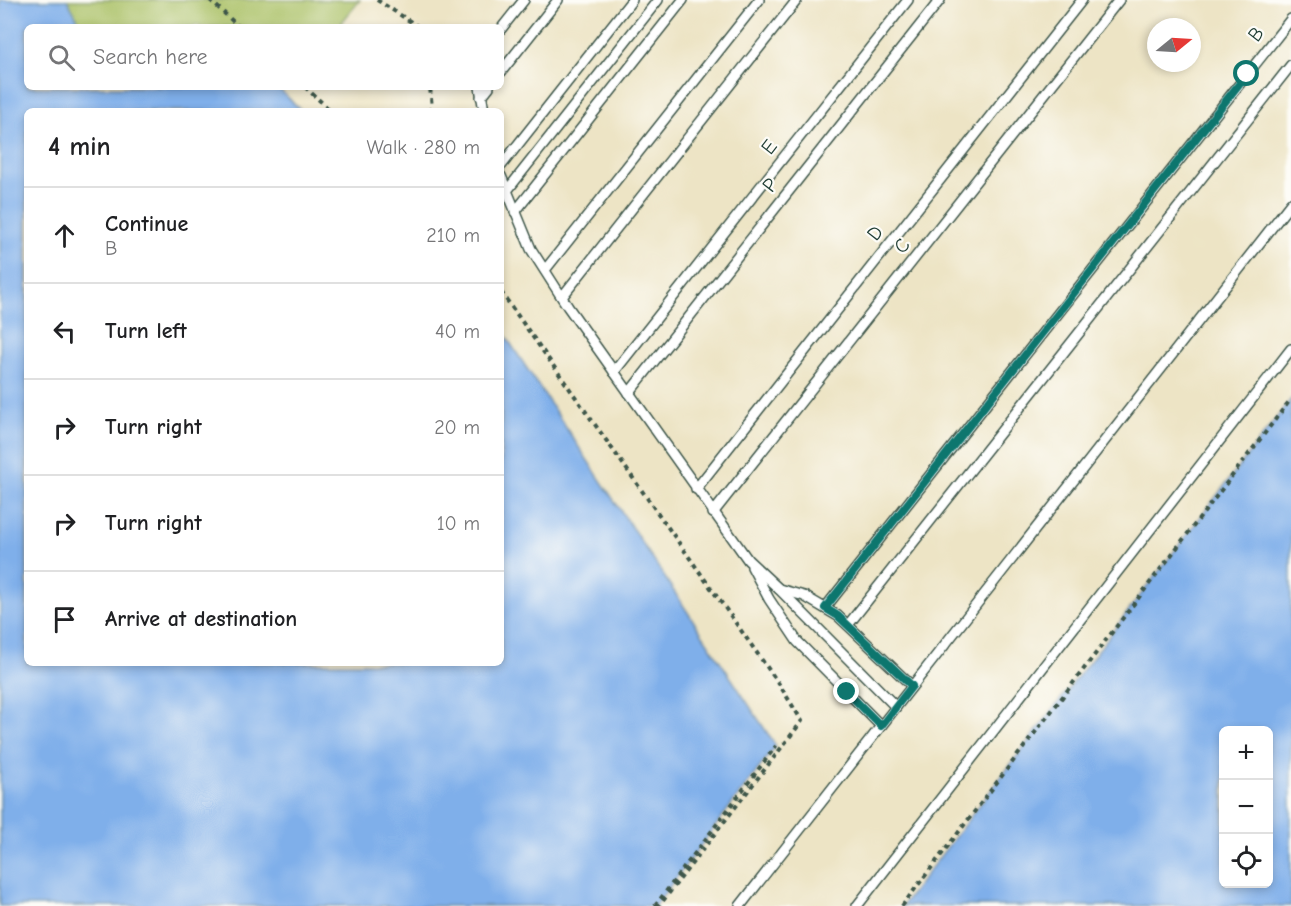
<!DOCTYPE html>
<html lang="en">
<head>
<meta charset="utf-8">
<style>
	body { margin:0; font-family:"Comic Neue",sans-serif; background:#f2f2f2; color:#202124 }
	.controls { position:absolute; right:18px; bottom:18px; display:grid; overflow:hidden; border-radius:9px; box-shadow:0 3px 9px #0003 }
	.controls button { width:54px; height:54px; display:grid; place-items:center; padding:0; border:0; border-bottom:2px solid #e0e0e0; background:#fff; color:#202124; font:30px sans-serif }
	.compass { position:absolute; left:1147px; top:18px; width:54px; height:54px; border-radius:50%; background:#fff; box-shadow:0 3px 9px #0003; rotate:72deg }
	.stop { position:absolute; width:18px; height:18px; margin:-14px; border:4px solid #0f766e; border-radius:50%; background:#fff }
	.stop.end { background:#0f766e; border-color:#fff; box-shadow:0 2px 6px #0008 }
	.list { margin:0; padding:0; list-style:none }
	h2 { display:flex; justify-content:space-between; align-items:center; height:78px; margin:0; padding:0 24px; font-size:26px }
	h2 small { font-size:20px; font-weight:400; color:#757577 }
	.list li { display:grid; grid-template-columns:39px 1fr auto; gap:18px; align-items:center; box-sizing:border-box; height:96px; padding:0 24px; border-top:2px solid #e0e0e0 }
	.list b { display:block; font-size:22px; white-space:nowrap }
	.list p { margin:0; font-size:20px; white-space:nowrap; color:#757577 }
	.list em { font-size:20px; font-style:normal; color:#757577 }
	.icon { flex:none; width:33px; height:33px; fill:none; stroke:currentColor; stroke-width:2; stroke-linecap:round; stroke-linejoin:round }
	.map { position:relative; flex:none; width:1291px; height:906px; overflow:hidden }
	.search { position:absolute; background:#fff; box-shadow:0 3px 9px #0003; left:24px; top:24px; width:480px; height:66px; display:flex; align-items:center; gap:15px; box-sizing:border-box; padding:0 21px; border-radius:9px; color:#757577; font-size:22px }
	.panel { position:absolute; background:#fff; box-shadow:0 3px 9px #0003; left:24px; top:108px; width:480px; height:558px; border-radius:9px }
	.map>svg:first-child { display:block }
	.green { fill:#aac166; stroke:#647f4d; stroke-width:1.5 }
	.water { fill:#7fafea; stroke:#4f768f; stroke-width:1.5; fill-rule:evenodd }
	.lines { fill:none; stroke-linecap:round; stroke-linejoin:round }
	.service-casing { stroke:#3e564a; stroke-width:12 }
	.path { stroke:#3e564a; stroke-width:4; stroke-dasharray:4.5 4.5; stroke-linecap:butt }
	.service { stroke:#fff; stroke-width:9 }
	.route { stroke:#0f766e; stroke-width:8 }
	.labels { text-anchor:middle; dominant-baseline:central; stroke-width:4.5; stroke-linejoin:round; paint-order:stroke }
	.street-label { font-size:20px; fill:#1f3d34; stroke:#fdfcf7 }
</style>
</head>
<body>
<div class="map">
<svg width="1291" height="906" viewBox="0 0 1291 906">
	<rect width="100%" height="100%" fill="#fdfcf7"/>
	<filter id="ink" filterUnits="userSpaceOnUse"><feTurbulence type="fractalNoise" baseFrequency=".0167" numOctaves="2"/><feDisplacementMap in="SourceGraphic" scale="12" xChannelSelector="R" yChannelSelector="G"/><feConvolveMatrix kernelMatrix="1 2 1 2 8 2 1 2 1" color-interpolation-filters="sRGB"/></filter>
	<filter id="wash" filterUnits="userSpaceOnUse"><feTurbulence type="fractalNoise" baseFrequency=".008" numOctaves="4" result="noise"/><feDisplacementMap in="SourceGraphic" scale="24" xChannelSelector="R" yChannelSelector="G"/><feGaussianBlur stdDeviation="1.35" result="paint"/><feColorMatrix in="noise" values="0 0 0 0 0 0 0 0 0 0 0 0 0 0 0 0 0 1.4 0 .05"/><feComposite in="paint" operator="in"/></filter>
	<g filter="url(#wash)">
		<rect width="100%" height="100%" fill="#ede4c5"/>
		<path class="green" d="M 67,0 L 360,0 L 338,27 L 201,27 L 196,25 L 192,27 L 82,27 Z"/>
		<g class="water">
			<path d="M 0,0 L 67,0 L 82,27 L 27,27 L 27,87 L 277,87 L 302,111 L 27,111 L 27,663 L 501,663 L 501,329 L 776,746 L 655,906 L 0,906 Z"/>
			<path d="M 1291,399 L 1291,906 L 902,906 ZM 1224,730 L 1268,730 L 1268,884 L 1224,884 Z"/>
		</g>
	</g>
	<g filter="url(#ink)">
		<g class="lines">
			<g class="service-casing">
				<g id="service">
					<path d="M 501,29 L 524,0"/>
					<path d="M 501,72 L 558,0"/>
					<path d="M 480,87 L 484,111"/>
					<path d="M 481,97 L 489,87"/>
					<path d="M 501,166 L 632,0"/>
					<path d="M 501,176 L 531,249 L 568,307 L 748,560 L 779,589 L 804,596 L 838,616 L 912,686"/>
					<path d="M 506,192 L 658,0"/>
					<path d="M 515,212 L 683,0"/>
					<path d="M 545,270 L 759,0"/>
					<path d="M 562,297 L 797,0"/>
					<path d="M 614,372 L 908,0"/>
					<path d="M 629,393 L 940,0"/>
					<path d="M 696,489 L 1082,0"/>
					<path d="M 713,513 L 1119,0"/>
					<path d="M 752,567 L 769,599 L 797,641 L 881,726"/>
					<path d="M 779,589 L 896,707"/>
					<path d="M 825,608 L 1291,19"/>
					<path d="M 848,625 L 1291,65"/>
					<path d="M 740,906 L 1291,203"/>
					<path d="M 857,906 L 1291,349"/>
				</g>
			</g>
			<g class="path">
				<path d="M 210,0 L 239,27"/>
				<path d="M 377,0 L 419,27"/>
				<path d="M 305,87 L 331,111"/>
				<path d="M 430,111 L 432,108 L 430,87"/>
				<path d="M 501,292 L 779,684 L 802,721 L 659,906"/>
				<path d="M 655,906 L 776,746"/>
				<path d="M 902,906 L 1291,399"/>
			</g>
			<use href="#service" class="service"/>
		</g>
	</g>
	<g class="lines" filter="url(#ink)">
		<path class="route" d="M 847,692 L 881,726 L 912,686 L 838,616 L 825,608 L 1247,74"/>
	</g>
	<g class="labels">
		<g class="street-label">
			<text transform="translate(1256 34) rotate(-52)">B</text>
			<text transform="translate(769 147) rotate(-52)">E</text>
			<text transform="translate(770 185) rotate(-52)">P</text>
			<text transform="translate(875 233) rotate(-52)">D</text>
			<text transform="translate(902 246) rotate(-52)">C</text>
		</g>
	</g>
</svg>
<div class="controls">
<button>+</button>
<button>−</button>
<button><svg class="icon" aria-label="locate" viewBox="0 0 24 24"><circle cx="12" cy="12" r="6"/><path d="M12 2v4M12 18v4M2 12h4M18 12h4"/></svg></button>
</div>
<svg class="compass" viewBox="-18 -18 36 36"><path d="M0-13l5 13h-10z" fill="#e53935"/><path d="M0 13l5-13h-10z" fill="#757577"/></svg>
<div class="stop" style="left:1247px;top:74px"></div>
<div class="stop end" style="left:847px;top:692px"></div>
<div class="search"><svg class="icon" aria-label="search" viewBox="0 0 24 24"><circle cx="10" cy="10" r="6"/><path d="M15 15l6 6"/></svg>Search here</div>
<section class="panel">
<h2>4 min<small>Walk · 280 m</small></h2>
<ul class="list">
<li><svg class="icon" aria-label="ahead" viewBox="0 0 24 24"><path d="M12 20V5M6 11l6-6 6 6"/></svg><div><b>Continue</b><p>B</p></div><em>210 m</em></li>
<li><svg class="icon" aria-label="left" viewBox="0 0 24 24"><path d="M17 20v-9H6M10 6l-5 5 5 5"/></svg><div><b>Turn left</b></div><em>40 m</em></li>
<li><svg class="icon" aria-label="right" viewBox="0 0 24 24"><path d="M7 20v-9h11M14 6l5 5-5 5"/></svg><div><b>Turn right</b></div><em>20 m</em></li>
<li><svg class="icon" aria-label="right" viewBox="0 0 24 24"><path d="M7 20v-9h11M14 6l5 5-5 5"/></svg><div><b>Turn right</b></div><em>10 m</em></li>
<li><svg class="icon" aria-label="arrive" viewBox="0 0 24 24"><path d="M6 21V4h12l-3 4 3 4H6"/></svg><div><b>Arrive at destination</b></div></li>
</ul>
</section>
</div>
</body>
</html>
